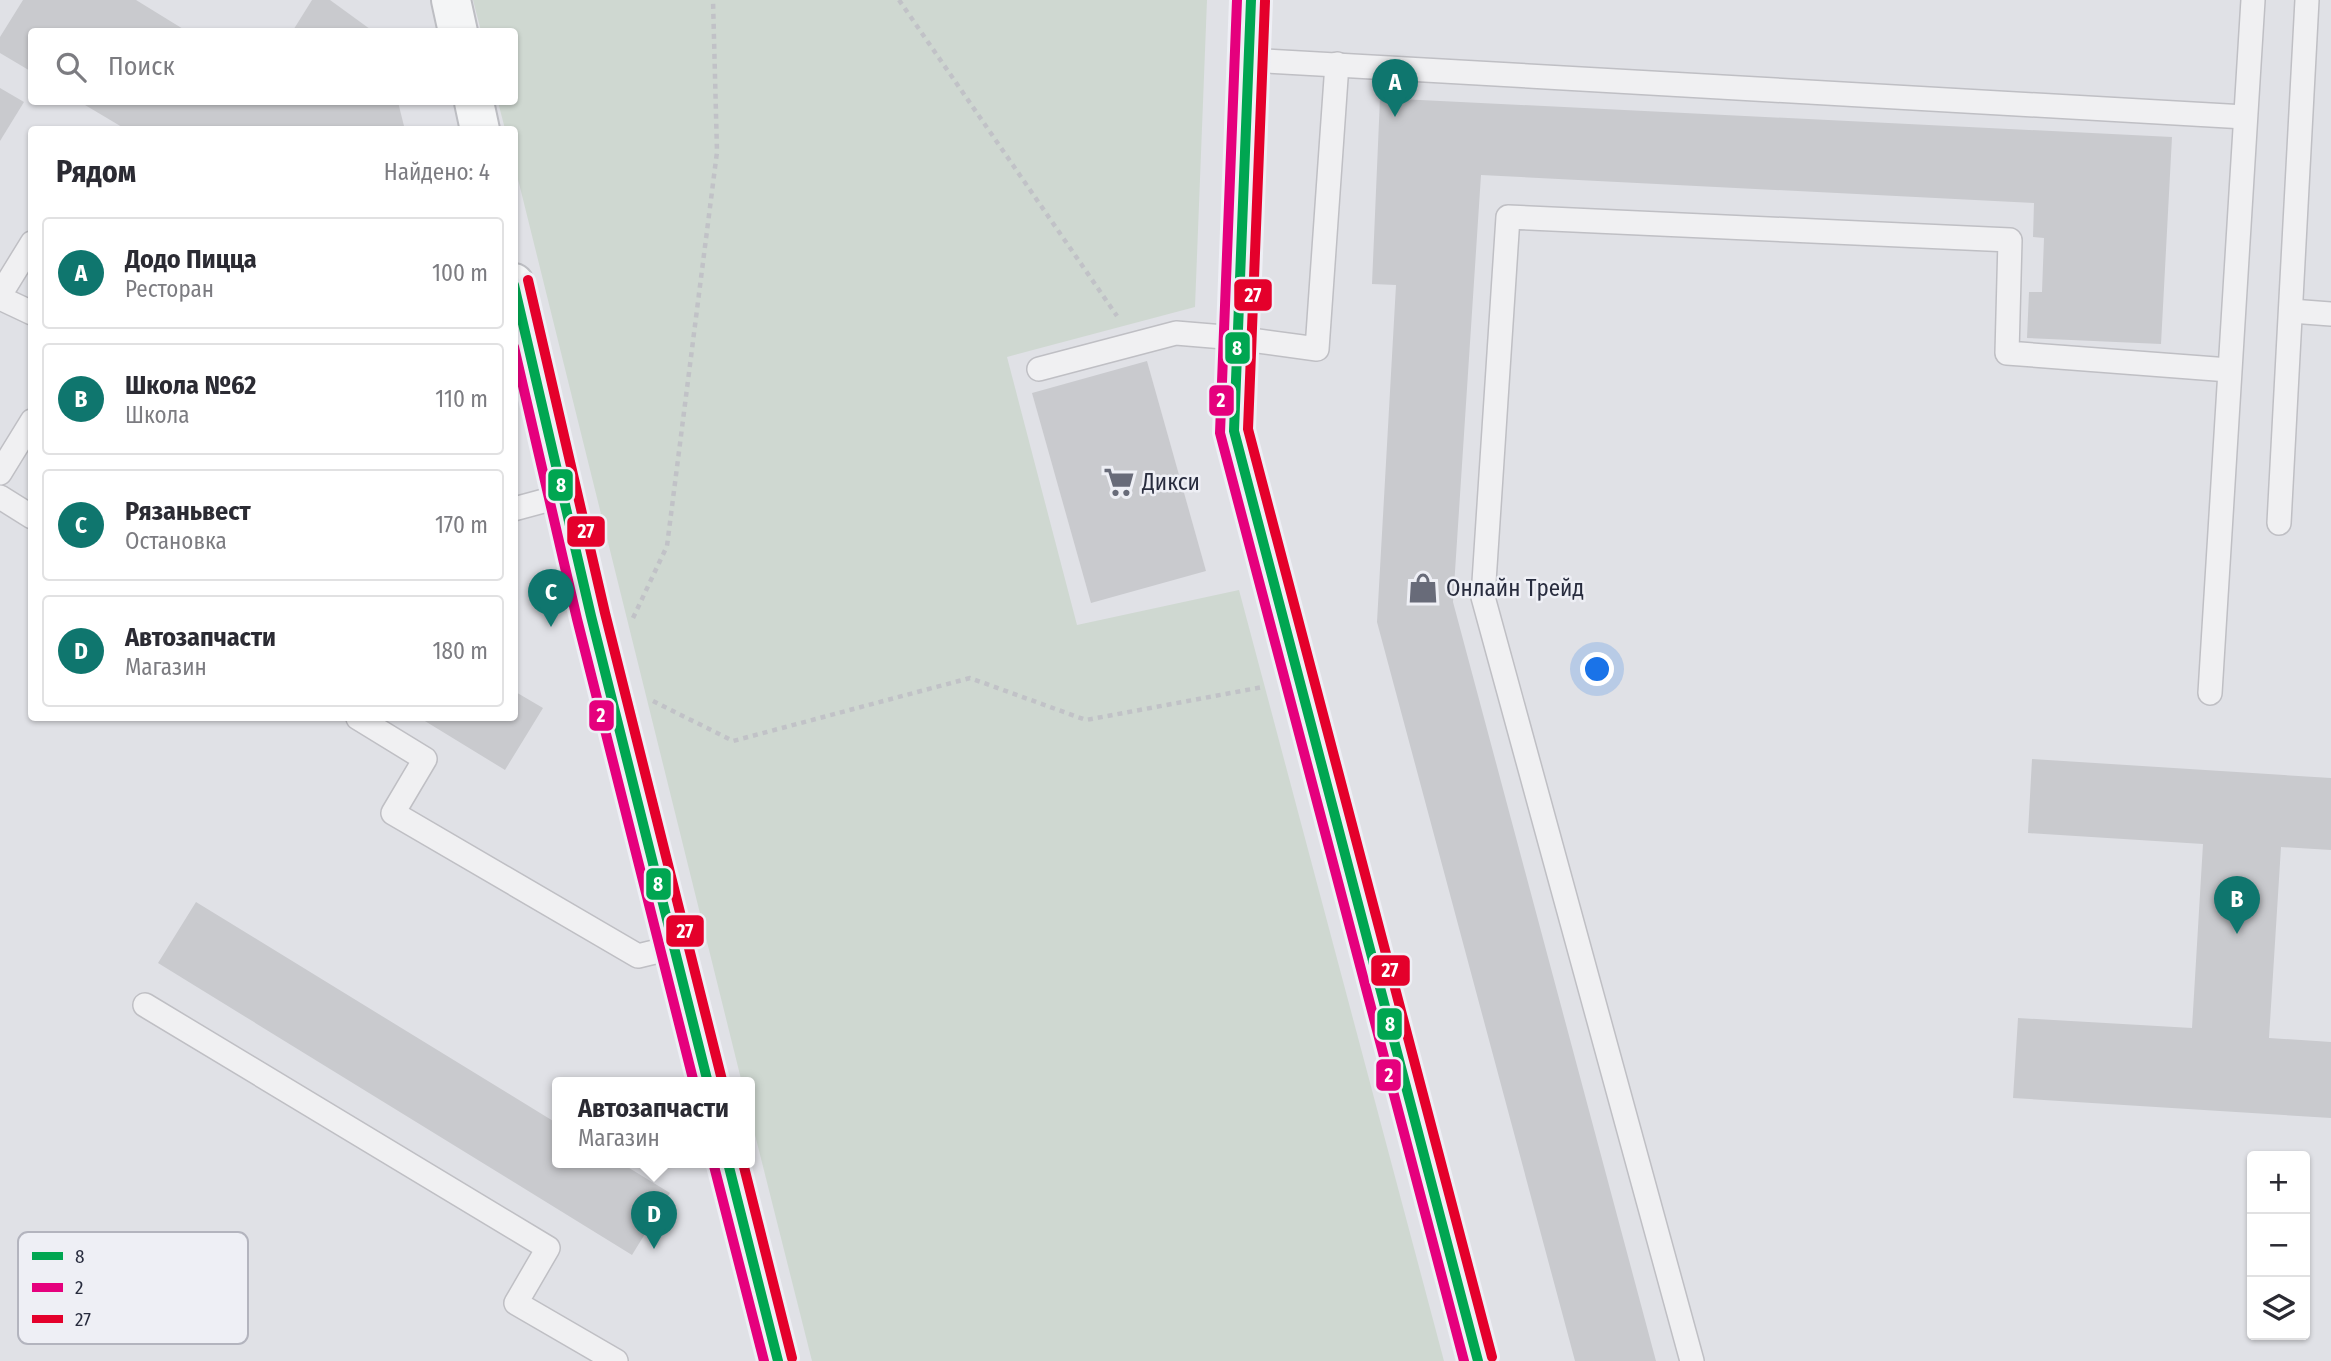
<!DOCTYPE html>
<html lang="ru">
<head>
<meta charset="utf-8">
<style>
	body { margin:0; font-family:"Fira Sans Condensed",sans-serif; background:#f7f7f7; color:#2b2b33 }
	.controls { position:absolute; right:21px; bottom:21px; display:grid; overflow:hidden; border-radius:7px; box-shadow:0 2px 5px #0004 }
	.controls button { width:63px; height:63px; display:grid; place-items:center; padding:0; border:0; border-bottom:2px solid #e1e1e2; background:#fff; color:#2b2b33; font:35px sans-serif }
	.you { position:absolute; left:1598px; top:670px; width:24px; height:24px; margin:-18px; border:5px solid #fff; border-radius:50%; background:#1a73e8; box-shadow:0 0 0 10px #1a73e833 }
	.badge { display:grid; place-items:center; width:46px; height:46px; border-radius:50%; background:#0f766e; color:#fff; font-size:23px; font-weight:700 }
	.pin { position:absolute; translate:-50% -58px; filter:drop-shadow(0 2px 4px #0008) }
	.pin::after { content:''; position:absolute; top:37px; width:24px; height:21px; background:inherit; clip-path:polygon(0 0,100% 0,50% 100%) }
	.popup { position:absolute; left:552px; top:1077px; width:203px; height:91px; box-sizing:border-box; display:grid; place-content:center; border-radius:7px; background:#fff; filter:drop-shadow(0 2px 5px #0005); font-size:23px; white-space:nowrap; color:#7c7c81 }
	.popup b { font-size:26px; color:#2b2b33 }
	.popup::after { content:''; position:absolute; left:50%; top:100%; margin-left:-14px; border:14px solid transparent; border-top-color:#fff }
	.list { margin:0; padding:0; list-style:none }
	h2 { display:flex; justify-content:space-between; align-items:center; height:91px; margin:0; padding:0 28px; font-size:30px }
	h2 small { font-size:23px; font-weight:400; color:#7c7c81 }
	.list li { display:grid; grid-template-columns:46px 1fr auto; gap:21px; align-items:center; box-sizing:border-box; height:112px; margin:0 14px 14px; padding:0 14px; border:2px solid #e1e1e2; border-radius:7px }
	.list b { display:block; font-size:26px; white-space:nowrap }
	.list p { margin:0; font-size:23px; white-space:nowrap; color:#7c7c81 }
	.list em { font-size:23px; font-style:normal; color:#7c7c81 }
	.icon { flex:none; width:38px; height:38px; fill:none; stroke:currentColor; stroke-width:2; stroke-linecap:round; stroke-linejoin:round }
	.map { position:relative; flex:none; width:2331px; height:1361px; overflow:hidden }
	.search { position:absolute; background:#fff; box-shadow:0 2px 5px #0004; left:28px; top:28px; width:490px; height:77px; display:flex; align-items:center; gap:18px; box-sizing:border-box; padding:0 24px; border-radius:7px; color:#7c7c81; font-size:26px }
	.panel { position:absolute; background:#fff; box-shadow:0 2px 5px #0004; left:28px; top:126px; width:490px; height:595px; border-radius:7px }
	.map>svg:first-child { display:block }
	.green { fill:#cfd8d1 }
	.building { fill:#c9cace }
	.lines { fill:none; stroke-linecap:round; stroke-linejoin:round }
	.service-casing { stroke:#bfbfc4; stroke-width:26 }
	.primary-casing { stroke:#bdbec3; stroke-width:42 }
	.path { stroke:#c1c2c7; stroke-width:4.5; stroke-dasharray:5 5; stroke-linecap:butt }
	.service { stroke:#f0f0f2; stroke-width:23 }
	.primary { stroke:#f4f5f6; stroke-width:38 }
	.bus-1-casing { stroke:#eeeff5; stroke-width:16 }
	.bus-2-casing { stroke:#eeeff5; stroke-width:16 }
	.bus-3-casing { stroke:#eeeff5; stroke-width:16 }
	.bus-1 { stroke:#00a651; stroke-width:10 }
	.bus-2 { stroke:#e5007d; stroke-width:10 }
	.bus-3 { stroke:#e4002b; stroke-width:10 }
	.labels { text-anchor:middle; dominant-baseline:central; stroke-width:5; stroke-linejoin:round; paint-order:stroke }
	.poi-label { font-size:23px; fill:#282c3e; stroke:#eeeff5; text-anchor:start }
	.key { fill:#eeeff5; stroke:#b3b4be; stroke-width:2 }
	.key-label { font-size:19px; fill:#282c3e }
	.line-badge { stroke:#eeeff5; stroke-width:2.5 }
	.badge-label { font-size:19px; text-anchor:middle; font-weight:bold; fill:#fff }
</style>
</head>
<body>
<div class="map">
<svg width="2331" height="1361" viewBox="0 0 2331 1361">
	<rect width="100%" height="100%" fill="#e0e1e6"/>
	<path class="green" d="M 473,0 L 1207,0 L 1195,307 L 1007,357 L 1077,625 L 1239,590 L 1444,1361 L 812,1361 L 750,1115 L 750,1083 L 742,1083 L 515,167 L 514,130 L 505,129 L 498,102 L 514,102 L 514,32 L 481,31 Z"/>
	<g class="building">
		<path d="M 23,0 L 136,0 L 188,32 L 32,32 L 32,72 L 0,53 L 0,37 Z"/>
		<path d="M 312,0 L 330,0 L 374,32 L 292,32 Z"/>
		<path d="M 0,88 L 24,102 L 0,141 Z"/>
		<path d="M 1380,98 L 2172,137 L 2161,344 L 2027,338 L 2029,292 L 2042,292 L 2044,238 L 2033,237 L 2034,203 L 1481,175 L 1453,602 L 1656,1361 L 1575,1361 L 1377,622 L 1396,285 L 1372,284 Z"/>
		<path d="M 80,102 L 398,102 L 405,130 L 127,130 Z"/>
		<path d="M 1147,361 L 1206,571 L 1091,603 L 1032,393 Z"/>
		<path d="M 514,691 L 543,708 L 505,770 L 420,718 L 514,718 Z"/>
		<path d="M 2032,759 L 2331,778 L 2331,850 L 2281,847 L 2269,1038 L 2331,1042 L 2331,1118 L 2013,1098 L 2018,1018 L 2192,1028 L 2203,844 L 2028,833 Z"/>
		<path d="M 196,902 L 558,1124 L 558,1163 L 621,1163 L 670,1193 L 632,1255 L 158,963 Z"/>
	</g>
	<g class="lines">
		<g class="service-casing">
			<g id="service">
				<path d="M 1249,60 L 2245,117"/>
				<path d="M 0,295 L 32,243"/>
				<path d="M 0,298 L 32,313"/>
				<path d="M 2291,311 L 2331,314"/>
				<path d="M 1039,369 L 1176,333 L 1236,338 L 1317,349 L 1337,64"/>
				<path d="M 0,473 L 32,421"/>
				<path d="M 0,497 L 32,517"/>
				<path d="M 514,509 L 562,496"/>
				<path d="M 2279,523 L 2307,0"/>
				<path d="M 2210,693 L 2253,0"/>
				<path d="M 358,718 L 425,759 L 393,813 L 638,956 L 675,947"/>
				<path d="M 145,1005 L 548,1248 L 516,1303 L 616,1361"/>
				<path d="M 1692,1361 L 1483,597 L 1508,217 L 2010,240 L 2007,353 L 2229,370"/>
			</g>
		</g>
		<g class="primary-casing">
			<g id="primary">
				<path d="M 451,0 L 458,32"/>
				<path d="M 1251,0 L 1234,431 L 1478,1361"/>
				<path d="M 474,102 L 480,130"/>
				<path d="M 514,283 L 591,616 L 708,1083"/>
				<path d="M 728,1163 L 778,1361"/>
			</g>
		</g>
		<g class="path">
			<path d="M 899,0 L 1117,316"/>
			<path d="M 633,618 L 667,546 L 717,152 L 713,0"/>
			<path d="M 653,701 L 733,741 L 970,678 L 1086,720 L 1263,687"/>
		</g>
		<use href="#service" class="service"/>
		<use href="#primary" class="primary"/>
		<g class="bus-1-casing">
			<g id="bus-1">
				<path d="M 1251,0 L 1234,431 L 1478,1361"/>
				<path d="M 514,285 L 591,616 L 708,1083"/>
				<path d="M 728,1163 L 778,1361"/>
			</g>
		</g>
		<g class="bus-2-casing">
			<g id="bus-2">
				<path d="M 1237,0 L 1220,433 L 1464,1361"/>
				<path d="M 514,347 L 577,619 L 694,1083"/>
				<path d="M 714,1166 L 764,1361"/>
			</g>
		</g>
		<g class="bus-3-casing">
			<g id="bus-3">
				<path d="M 1265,1 L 1248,429 L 1492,1357"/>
				<path d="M 528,280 L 605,613 L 722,1080"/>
				<path d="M 743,1163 L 792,1358"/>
			</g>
		</g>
		<use href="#bus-1" class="bus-1"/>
		<use href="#bus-2" class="bus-2"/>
		<use href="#bus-3" class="bus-3"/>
	</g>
	<defs>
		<g id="supermarket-bare" transform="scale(2.415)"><path d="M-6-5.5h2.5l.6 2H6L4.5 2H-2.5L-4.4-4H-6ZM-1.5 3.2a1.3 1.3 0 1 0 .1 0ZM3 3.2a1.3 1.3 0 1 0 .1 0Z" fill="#686b79" stroke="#eeeff5" stroke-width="2.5" paint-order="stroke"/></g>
		<g id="shop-bare" transform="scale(2.415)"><path d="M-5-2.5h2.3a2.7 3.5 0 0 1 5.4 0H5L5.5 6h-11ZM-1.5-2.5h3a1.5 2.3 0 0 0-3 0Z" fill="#686b79" stroke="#eeeff5" stroke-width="2.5" paint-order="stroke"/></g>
	</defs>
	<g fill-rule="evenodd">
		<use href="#supermarket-bare" x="1119" y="482"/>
		<use href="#shop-bare" x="1423" y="588"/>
	</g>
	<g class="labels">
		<g class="poi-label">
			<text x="1142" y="482">Дикси</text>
			<text x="1446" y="588">Онлайн Трейд</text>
		</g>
	</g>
	<rect x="18" y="1232" width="230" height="112" rx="10" class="key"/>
	<rect x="32" y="1252" width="31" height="8" fill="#00a651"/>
	<rect x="32" y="1283" width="31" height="9" fill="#e5007d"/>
	<rect x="32" y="1315" width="31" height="8" fill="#e4002b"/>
	<g class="key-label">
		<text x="75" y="1263">8</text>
		<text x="75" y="1294">2</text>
		<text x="75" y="1326">27</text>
	</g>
	<g class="line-badge">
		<rect x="1233" y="278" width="40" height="34" rx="7" fill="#e4002b"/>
		<rect x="1224" y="331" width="27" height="34" rx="7" fill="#00a651"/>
		<rect x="1208" y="384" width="27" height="33" rx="7" fill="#e5007d"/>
		<rect x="547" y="468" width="27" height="34" rx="7" fill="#00a651"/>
		<rect x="566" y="515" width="40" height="33" rx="7" fill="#e4002b"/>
		<rect x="588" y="699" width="27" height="33" rx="7" fill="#e5007d"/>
		<rect x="645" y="867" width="27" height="34" rx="7" fill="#00a651"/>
		<rect x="665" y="914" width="40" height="34" rx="7" fill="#e4002b"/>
		<rect x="1370" y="954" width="41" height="33" rx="7" fill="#e4002b"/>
		<rect x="1376" y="1007" width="27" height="34" rx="7" fill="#00a651"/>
		<rect x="1375" y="1058" width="27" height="34" rx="7" fill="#e5007d"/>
	</g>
	<g class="badge-label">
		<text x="1253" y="302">27</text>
		<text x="1237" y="355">8</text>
		<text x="1221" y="407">2</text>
		<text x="561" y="492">8</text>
		<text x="586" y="538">27</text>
		<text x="601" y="722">2</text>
		<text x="658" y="891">8</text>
		<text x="685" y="938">27</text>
		<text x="1390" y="977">27</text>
		<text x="1390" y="1031">8</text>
		<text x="1389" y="1082">2</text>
	</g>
</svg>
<div class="controls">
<button>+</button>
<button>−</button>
<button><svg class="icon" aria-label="layers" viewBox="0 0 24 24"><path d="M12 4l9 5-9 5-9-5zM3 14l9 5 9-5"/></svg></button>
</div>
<div class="you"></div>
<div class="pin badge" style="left:1395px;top:117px">A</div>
<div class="pin badge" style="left:2237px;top:934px">B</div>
<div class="pin badge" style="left:551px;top:627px">C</div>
<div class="pin badge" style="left:654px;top:1249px">D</div>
<div class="popup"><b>Автозапчасти</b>Магазин</div>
<div class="search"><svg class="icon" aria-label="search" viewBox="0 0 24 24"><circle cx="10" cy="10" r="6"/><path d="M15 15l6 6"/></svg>Поиск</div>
<section class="panel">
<h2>Рядом<small>Найдено: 4</small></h2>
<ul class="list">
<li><span class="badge">A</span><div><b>Додо Пицца</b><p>Ресторан</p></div><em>100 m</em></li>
<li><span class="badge">B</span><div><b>Школа №62</b><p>Школа</p></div><em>110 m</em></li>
<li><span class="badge">C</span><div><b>Рязаньвест</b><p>Остановка</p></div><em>170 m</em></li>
<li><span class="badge">D</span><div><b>Автозапчасти</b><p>Магазин</p></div><em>180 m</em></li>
</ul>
</section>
</div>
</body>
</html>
